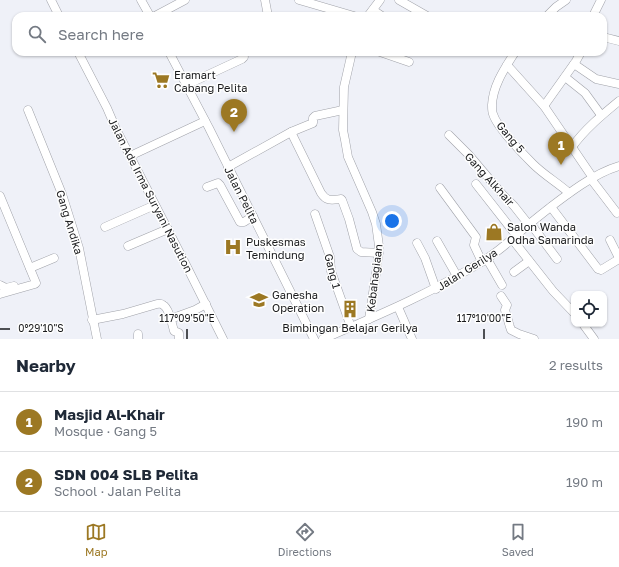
<!DOCTYPE html>
<html lang="en">
<head>
<meta charset="utf-8">
<style>
	body { margin:0; font-family:"Golos Text",sans-serif; background:#f2f2f3; color:#1f2937 }
	.controls { position:absolute; right:12px; bottom:12px; display:grid; overflow:hidden; border-radius:8px; box-shadow:0 1px 3px #0004 }
	.controls button { width:36px; height:36px; display:grid; place-items:center; padding:0; border:0; border-bottom:1px solid #e0e1e3; background:#fff; color:#1f2937; font:20px sans-serif }
	.you { position:absolute; left:392px; top:221px; width:14px; height:14px; margin:-10px; border:3px solid #fff; border-radius:50%; background:#1a73e8; box-shadow:0 0 0 6px #1a73e833 }
	.badge { display:grid; place-items:center; width:26px; height:26px; border-radius:50%; background:#9c7823; color:#fff; font-size:13px; font-weight:700 }
	.pin { position:absolute; translate:-50% -33px; filter:drop-shadow(0 1px 2px #0008) }
	.pin::after { content:''; position:absolute; top:21px; width:14px; height:12px; background:inherit; clip-path:polygon(0 0,100% 0,50% 100%) }
	.list { margin:0; padding:0; list-style:none }
	h2 { display:flex; justify-content:space-between; align-items:center; height:52px; margin:0; padding:0 16px; font-size:17px }
	h2 small { font-size:13px; font-weight:400; color:#747a83 }
	.list li { display:grid; grid-template-columns:26px 1fr auto; gap:12px; align-items:center; box-sizing:border-box; height:60px; padding:0 16px; border-top:1px solid #e0e1e3 }
	.list b { display:block; font-size:15px; white-space:nowrap }
	.list p { margin:0; font-size:13px; white-space:nowrap; color:#747a83 }
	.list em { font-size:13px; font-style:normal; color:#747a83 }
	.icon { flex:none; width:22px; height:22px; fill:none; stroke:currentColor; stroke-width:2; stroke-linecap:round; stroke-linejoin:round }
	.map { position:relative; flex:none; width:619px; height:339px; overflow:hidden }
	.search { position:absolute; background:#fff; box-shadow:0 1px 3px #0004; left:12px; right:12px; top:12px; height:44px; display:flex; align-items:center; gap:10px; box-sizing:border-box; padding:0 14px; border-radius:12px; color:#747a83; font-size:15px }
	.sheet { height:172px; background:#fff }
	nav { display:flex; justify-content:space-around; align-items:center; box-sizing:border-box; height:56px; border-top:1px solid #e0e1e3; background:#fff; font-size:11px; color:#747a83 }
	nav a { display:grid; justify-items:center; gap:2px }
	nav .on { color:#9c7823 }
	.map>svg:first-child { display:block }
	.lines { fill:none; stroke-linecap:round; stroke-linejoin:round }
	.minor-casing { stroke:#a0a2a9; stroke-width:9 }
	.minor { stroke:#fff; stroke-width:8 }
	.ticks { fill:none; stroke:#191a1c; stroke-width:1.5 }
	.labels { text-anchor:middle; dominant-baseline:central; stroke-width:3; stroke-linejoin:round; paint-order:stroke }
	.poi-label { font-size:11px; fill:#191a1c; stroke:#fefefe; text-anchor:start }
	.street-label { font-size:11px; fill:#191a1c; stroke:#fefefe }
	.ticks-label { font-size:10px; text-anchor:middle; fill:#191a1c; stroke:#fefefe; stroke-width:3; stroke-linejoin:round; paint-order:stroke }
</style>
</head>
<body>
<div class="map">
<svg width="619" height="339" viewBox="0 0 619 339">
	<rect width="100%" height="100%" fill="#eff1f8"/>
	<g class="lines">
		<g class="minor-casing">
			<g id="minor">
				<path d="M 51,0 L 59,16"/>
				<path d="M 141,0 L 150,16"/>
				<path d="M 265,0 L 268,16"/>
				<path d="M 299,0 L 354,16"/>
				<path d="M 399,0 L 427,16"/>
				<path d="M 373,10 L 382,16"/>
				<path d="M 155,16 L 185,0"/>
				<path d="M 368,16 L 380,0"/>
				<path d="M 547,16 L 556,7 L 566,0"/>
				<path d="M 593,16 L 601,0"/>
				<path d="M 603,37 L 619,41"/>
				<path d="M 78,52 L 107,108 L 116,129 L 130,156 L 181,255 L 223,339"/>
				<path d="M 169,52 L 209,128 L 314,339"/>
				<path d="M 352,52 L 344,87 L 343,130 L 345,140 L 348,157 L 372,212 L 376,224 L 379,246 L 377,267 L 369,319"/>
				<path d="M 380,52 L 409,62"/>
				<path d="M 515,52 C 505,68 493,85 492,105 C 492,108 492,112 493,114 C 497,127 523,154 533,164 C 544,175 558,183 569,193"/>
				<path d="M 574,64 L 596,79 L 619,84"/>
				<path d="M 507,65 L 544,106 L 593,178"/>
				<path d="M 565,77 L 585,93 L 601,115"/>
				<path d="M 186,85 L 242,59 L 244,57 L 243,52"/>
				<path d="M 544,106 L 576,61 L 581,52"/>
				<path d="M 28,110 L 43,147 L 62,194 L 79,248 L 97,339"/>
				<path d="M 291,132 L 321,193 C 327,202 332,200 341,199 L 342,200 L 349,219 L 357,249 L 361,252 L 379,253"/>
				<path d="M 449,135 L 469,155 L 502,194 L 514,206 L 529,225"/>
				<path d="M 572,147 C 585,129 602,115 619,101"/>
				<path d="M 130,156 L 205,121"/>
				<path d="M 228,167 L 291,132 L 313,123 L 313,118 L 315,116 L 343,110"/>
				<path d="M 591,179 L 617,213"/>
				<path d="M 476,184 L 516,235"/>
				<path d="M 207,187 L 218,183 L 220,185 L 240,222 L 244,222 L 253,216"/>
				<path d="M 440,188 L 476,237 L 474,245 L 482,262"/>
				<path d="M 0,196 L 36,283 L 35,284 L 0,294"/>
				<path d="M 551,207 L 598,269 L 601,270 L 619,259"/>
				<path d="M 315,214 L 330,257 L 331,271 L 351,327"/>
				<path d="M 530,223 L 557,259"/>
				<path d="M 105,227 L 155,205"/>
				<path d="M 512,239 L 553,291 L 574,313"/>
				<path d="M 610,240 L 619,258"/>
				<path d="M 437,241 L 457,276"/>
				<path d="M 417,243 L 425,258 L 436,289"/>
				<path d="M 128,246 L 168,229"/>
				<path d="M 487,259 L 502,285"/>
				<path d="M 30,268 L 54,258"/>
				<path d="M 514,272 L 529,261"/>
				<path d="M 0,285 L 6,288 L 14,286"/>
				<path d="M 501,296 L 507,305 L 505,310 L 510,327 L 511,330 L 519,334 L 534,339"/>
				<path d="M 398,307 L 412,339"/>
				<path d="M 171,318 L 173,318 L 195,310 L 206,304"/>
				<path d="M 92,320 L 123,314 L 157,304 C 159,304 161,303 163,305 C 169,308 172,324 174,331 L 179,333 L 179,339"/>
				<path d="M 583,324 L 594,339"/>
				<path d="M 138,334 L 138,339"/>
				<path d="M 323,339 C 379,315 434,292 486,259 C 499,251 510,241 521,231 C 540,215 560,199 581,185 C 593,177 605,170 619,166"/>
			</g>
		</g>
		<use href="#minor" class="minor"/>
	</g>
	<path class="ticks" d="M 0,329 L 10,329M 187,329 L 187,339M 484,329 L 484,339"/>
	<defs>
		<g id="supermarket-bare" transform="scale(1.38)"><path d="M-6-5.5h2.5l.6 2H6L4.5 2H-2.5L-4.4-4H-6ZM-1.5 3.2a1.3 1.3 0 1 0 .1 0ZM3 3.2a1.3 1.3 0 1 0 .1 0Z" fill="#9c7823" stroke="#fefefe" stroke-width="2.5" paint-order="stroke"/></g>
		<g id="shop-bare" transform="scale(1.38)"><path d="M-5-2.5h2.3a2.7 3.5 0 0 1 5.4 0H5L5.5 6h-11ZM-1.5-2.5h3a1.5 2.3 0 0 0-3 0Z" fill="#9c7823" stroke="#fefefe" stroke-width="2.5" paint-order="stroke"/></g>
		<g id="hospital-bare" transform="scale(1.38)"><path d="M-5-5h3v3.5h4V-5h3V5h-3V1.5h-4V5h-3Z" fill="#9c7823" stroke="#fefefe" stroke-width="2.5" paint-order="stroke"/></g>
		<g id="university-bare" transform="scale(1.38)"><path d="M0-5L7-2L0 1L-7-2ZM-4 1L0 2.5L4 1V4Q0 6-4 4Z" fill="#9c7823" stroke="#fefefe" stroke-width="2.5" paint-order="stroke"/></g>
		<g id="building-bare" transform="scale(1.38)"><path d="M-4-6H4V6H1V3H-1V6H-4ZM-2.5-4.3h1.7v1.8h-1.7ZM.8-4.3h1.7v1.8H.8ZM-2.5-1h1.7V.8h-1.7ZM.8-1h1.7V.8H.8Z" fill="#9c7823" stroke="#fefefe" stroke-width="2.5" paint-order="stroke"/></g>
	</defs>
	<g fill-rule="evenodd">
		<use href="#supermarket-bare" x="161" y="80"/>
		<use href="#shop-bare" x="494" y="232"/>
		<use href="#hospital-bare" x="233" y="247"/>
		<use href="#university-bare" x="259" y="300"/>
		<use href="#building-bare" x="350" y="309"/>
	</g>
	<g class="labels">
		<g class="poi-label">
			<text x="174" y="74">Eramart<tspan x="174" dy="13">Cabang Pelita</tspan></text>
			<text x="507" y="226">Salon Wanda<tspan x="507" dy="13">Odha Samarinda</tspan></text>
			<text x="246" y="241">Puskesmas<tspan x="246" dy="13">Temindung</tspan></text>
			<text x="272" y="294">Ganesha<tspan x="272" dy="13">Operation</tspan></text>
			<text x="350" y="327" text-anchor="middle">Bimbingan Belajar Gerilya</text>
		</g>
		<g class="street-label">
			<text transform="translate(511 137) rotate(50)">Gang 5</text>
			<text transform="translate(490 179) rotate(48)">Gang Alkhair</text>
			<text transform="translate(151 195) rotate(63)">Jalan Ade Irma Suryani Nasution</text>
			<text transform="translate(242 195) rotate(63)">Jalan Pelita</text>
			<text transform="translate(70 222) rotate(73)">Gang Andika</text>
			<text transform="translate(467 269) rotate(-32)">Jalan Gerilya</text>
			<text transform="translate(333 271) rotate(76)">Gang 1</text>
			<text transform="translate(374 278) rotate(-83)">Kebahagiaan</text>
		</g>
	</g>
	<g class="ticks-label">
		<text x="187" y="322">117°09'50"E</text>
		<text x="484" y="322">117°10'00"E</text>
		<text x="41" y="332">0°29'10"S</text>
	</g>
</svg>
<div class="controls">
<button><svg class="icon" aria-label="locate" viewBox="0 0 24 24"><circle cx="12" cy="12" r="6"/><path d="M12 2v4M12 18v4M2 12h4M18 12h4"/></svg></button>
</div>
<div class="you"></div>
<div class="pin badge" style="left:561px;top:165px">1</div>
<div class="pin badge" style="left:234px;top:132px">2</div>
<div class="search"><svg class="icon" aria-label="search" viewBox="0 0 24 24"><circle cx="10" cy="10" r="6"/><path d="M15 15l6 6"/></svg>Search here</div>
</div>
<section class="sheet">
<h2>Nearby<small>2 results</small></h2>
<ul class="list">
<li><span class="badge">1</span><div><b>Masjid Al-Khair</b><p>Mosque · Gang 5</p></div><em>190 m</em></li>
<li><span class="badge">2</span><div><b>SDN 004 SLB Pelita</b><p>School · Jalan Pelita</p></div><em>190 m</em></li>
</ul>
</section>
<nav>
<a class="on"><svg class="icon" aria-label="map" viewBox="0 0 24 24"><path d="M3 6l6-2 6 2 6-2v14l-6 2-6-2-6 2zM9 4v14M15 6v14"/></svg>Map</a>
<a><svg class="icon" aria-label="directions" viewBox="0 0 24 24"><path d="M12 3l9 9-9 9-9-9zM9 14v-3h6M13 9l2 2-2 2"/></svg>Directions</a>
<a><svg class="icon" aria-label="saved" viewBox="0 0 24 24"><path d="M7 4h10v16l-5-4-5 4z"/></svg>Saved</a>
</nav>
</body>
</html>
